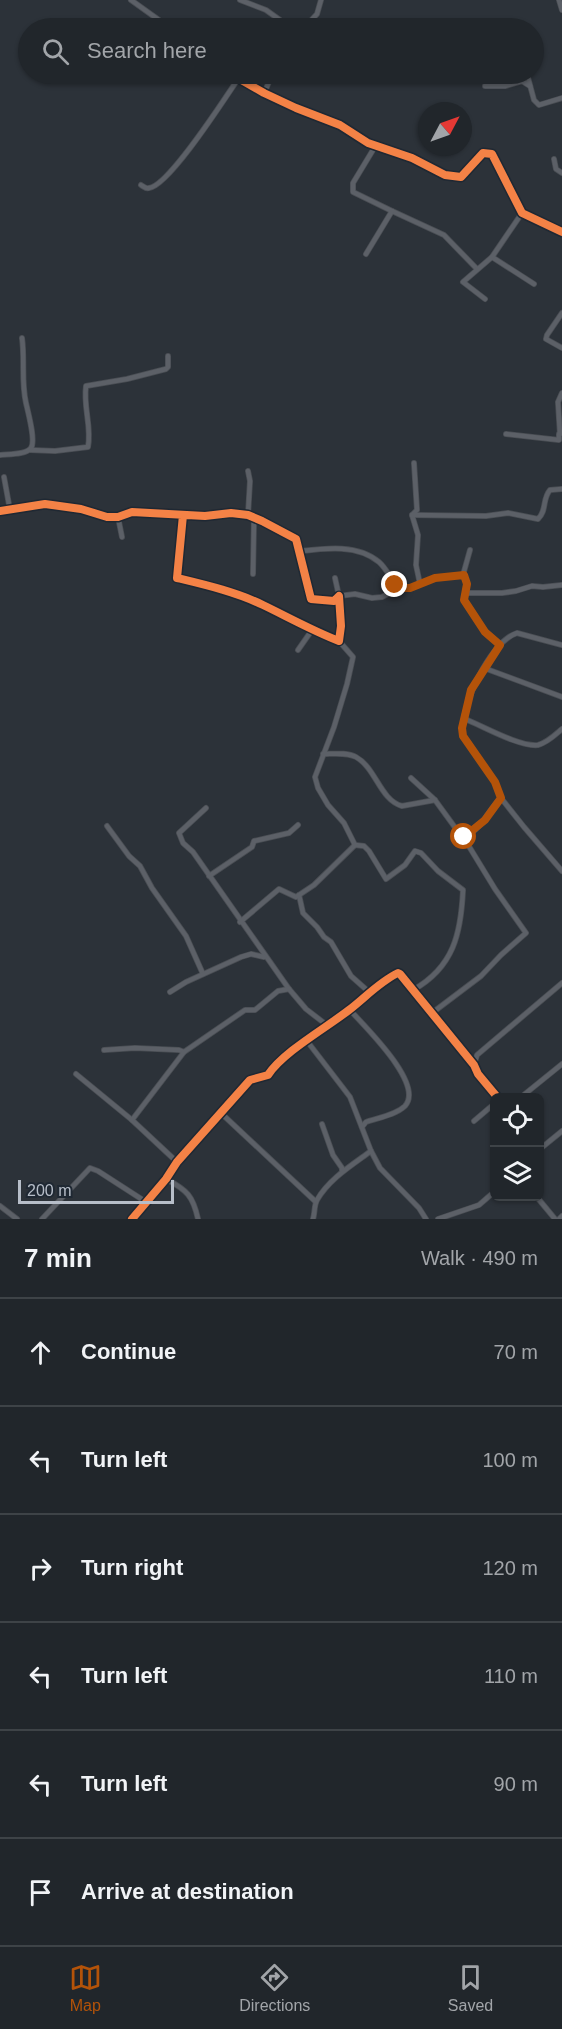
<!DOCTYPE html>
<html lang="en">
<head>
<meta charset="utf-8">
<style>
	body { margin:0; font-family:Helvetica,sans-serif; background:#292e33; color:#f1f3f6 }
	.controls { position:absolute; right:18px; bottom:18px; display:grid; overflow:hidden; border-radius:9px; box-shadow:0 2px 4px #0004 }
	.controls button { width:54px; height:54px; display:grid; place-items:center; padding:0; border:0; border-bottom:2px solid #3e4347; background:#21262b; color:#f1f3f6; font:30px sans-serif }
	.compass { position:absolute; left:418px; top:102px; width:54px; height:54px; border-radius:50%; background:#21262b; box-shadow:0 2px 4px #0004; rotate:49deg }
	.scale { position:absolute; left:18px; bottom:15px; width:156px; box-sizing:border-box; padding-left:6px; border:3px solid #b7bec9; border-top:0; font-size:16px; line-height:21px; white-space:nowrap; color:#b7bec9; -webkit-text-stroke:4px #1f2833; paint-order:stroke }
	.stop { position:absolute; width:18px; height:18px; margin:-14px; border:4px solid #b45309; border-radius:50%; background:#fff }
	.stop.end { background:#b45309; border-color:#fff; box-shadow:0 2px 6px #0008 }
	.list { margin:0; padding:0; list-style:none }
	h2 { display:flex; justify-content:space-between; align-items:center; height:78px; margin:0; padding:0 24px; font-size:26px }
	h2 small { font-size:20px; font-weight:400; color:#a2a5a9 }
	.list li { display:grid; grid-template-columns:39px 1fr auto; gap:18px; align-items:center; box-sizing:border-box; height:108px; padding:0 24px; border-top:2px solid #3e4347 }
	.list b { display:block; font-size:22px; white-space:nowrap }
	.list em { font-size:20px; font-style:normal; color:#a2a5a9 }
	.icon { flex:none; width:33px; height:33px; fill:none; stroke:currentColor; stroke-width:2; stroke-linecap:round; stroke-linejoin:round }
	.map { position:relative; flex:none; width:562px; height:1219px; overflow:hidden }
	.search { position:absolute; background:#21262b; box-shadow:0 2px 4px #0004; left:18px; right:18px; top:18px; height:66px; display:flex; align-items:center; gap:15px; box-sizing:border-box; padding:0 21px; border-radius:33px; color:#a2a5a9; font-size:22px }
	.sheet { height:726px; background:#21262b }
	nav { display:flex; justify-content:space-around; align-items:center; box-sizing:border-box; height:84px; border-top:2px solid #3e4347; background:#21262b; font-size:16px; color:#a2a5a9 }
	nav a { display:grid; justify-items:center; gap:3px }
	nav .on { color:#b45309 }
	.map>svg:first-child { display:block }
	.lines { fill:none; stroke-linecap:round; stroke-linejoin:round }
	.street-casing { stroke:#4a4e54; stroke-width:6 }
	.street { stroke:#5c6067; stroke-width:4.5 }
	.cycleway-casing { stroke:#1f2833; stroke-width:11 }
	.cycleway { stroke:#f48246; stroke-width:8 }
	.route { stroke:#b45309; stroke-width:8 }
</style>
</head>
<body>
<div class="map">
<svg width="562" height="1219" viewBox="0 0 562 1219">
	<rect width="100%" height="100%" fill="#2c3239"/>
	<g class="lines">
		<g class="street-casing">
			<g id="street">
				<path d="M 131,0 L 170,28"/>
				<path d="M 240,0 L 266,10 L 291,28"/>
				<path d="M 559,0 L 562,10"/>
				<path d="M 304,28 L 317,14 L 321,0"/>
				<path d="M 231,74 L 264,93 L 296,108 L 340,125 L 368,143 L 412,158 L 445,175 L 461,177 L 483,153 L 492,154 L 522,213 L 562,232"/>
				<path d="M 527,74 L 534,100 L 539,105 L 562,98"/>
				<path d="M 485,86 L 505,86 L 522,81 L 530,86"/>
				<path d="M 264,93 L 269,82 L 277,74"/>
				<path d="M 554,159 L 556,169 L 562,173"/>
				<path d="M 141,185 C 144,187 146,189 149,188 C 169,186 225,98 238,79"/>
				<path d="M 392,211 L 444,235 L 477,269"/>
				<path d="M 366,254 L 392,211 L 353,192 L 353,183 L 376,145"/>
				<path d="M 492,257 L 534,284"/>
				<path d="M 485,299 L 463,282 L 492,257 L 522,213"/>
				<path d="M 562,313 L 547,335 L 546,339 L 562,348"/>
				<path d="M 506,434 L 559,440 L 559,434"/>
				<path d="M 560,434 L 558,402 L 562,393"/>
				<path d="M 30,450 L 55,451 L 88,447 C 92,427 83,407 86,386 L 127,379 L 166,369 L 168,367 L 168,356"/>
				<path d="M 0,455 C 8,454 26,455 31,448 C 36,441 28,412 26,403 C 21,382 25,359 22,338"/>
				<path d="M 414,463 L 417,510 L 412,515 L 418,535 L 416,565 L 420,584"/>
				<path d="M 4,477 L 10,510"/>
				<path d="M 0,511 L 45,504 L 81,509 L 107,517 L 118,517 L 132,512 L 205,516 L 231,513 L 248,515 L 262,521 L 296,539 L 311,599 L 334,601 L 339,596 L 341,626 L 339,641 C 313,631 288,617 263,605 C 236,592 206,585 177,578 L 183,515"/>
				<path d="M 248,515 L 250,481 L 248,471"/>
				<path d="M 412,515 L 486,516 L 508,513 L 538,519 C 547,511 542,499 550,490 L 562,489"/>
				<path d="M 118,517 L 122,537"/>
				<path d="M 301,551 C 326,548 358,544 379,562 C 387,569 391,580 399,588"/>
				<path d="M 253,574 L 254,518"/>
				<path d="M 463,575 L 470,550"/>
				<path d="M 335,578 L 339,596 L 355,594 L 372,598 L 382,597 L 399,588 L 410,588 L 435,578 L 463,575 L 467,584 L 464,600 L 485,632 L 500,645"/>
				<path d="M 466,593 L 502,593 L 516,591 L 532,586 L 543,587 L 562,585"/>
				<path d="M 339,641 L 353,657 L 347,684 L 334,727 L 315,777 L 318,788 L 328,805 L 344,823 L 355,845"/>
				<path d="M 562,645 L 517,633 C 489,642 459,709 463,736 L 495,782 L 501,798 L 524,827 L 562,871"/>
				<path d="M 298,650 L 312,630"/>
				<path d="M 484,668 L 562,697"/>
				<path d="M 465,719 C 483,726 519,747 538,745 C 547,743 555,735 562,729"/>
				<path d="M 323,754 C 333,754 347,752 356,757 C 376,768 380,800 402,806 L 435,800"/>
				<path d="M 411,778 L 435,800 L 470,848 L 495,889 L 526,933 L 501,955 L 481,976 L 432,1013"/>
				<path d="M 206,808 L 179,833 L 183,843 L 193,852 L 289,989 L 306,1009 L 328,1026"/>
				<path d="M 107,826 L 129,856 L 140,866 L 152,888 L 186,936 L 203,974"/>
				<path d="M 461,838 C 481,832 487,811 501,798"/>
				<path d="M 355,845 L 364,846 L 369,851 L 386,879 L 405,865 L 415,851 L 421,853 L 438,871 L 463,890 C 461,933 454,967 413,990"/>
				<path d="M 209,876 L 252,847 L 254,841 L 289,833 L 298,825"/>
				<path d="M 299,895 L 303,913 L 317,927 L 324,937 L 331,942 L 351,976 L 369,992"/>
				<path d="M 240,922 L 279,889 L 296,897 L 314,885 L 355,845"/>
				<path d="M 170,992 L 186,982 L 241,957 L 251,954 L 264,957"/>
				<path d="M 350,1010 C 364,1026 425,1084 405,1106 C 396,1115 377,1118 366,1122 L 362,1127"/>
				<path d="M 307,1041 L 350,1097 L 371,1151 L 380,1168 L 419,1208 L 426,1219"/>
				<path d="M 104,1050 L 135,1048 L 179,1050 L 184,1052"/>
				<path d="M 474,1065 L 477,1055 L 562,983"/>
				<path d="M 76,1074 L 132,1120 L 177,1162"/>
				<path d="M 520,1098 L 562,1064"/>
				<path d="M 222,1114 L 316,1202"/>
				<path d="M 132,1120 L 184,1052 L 245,1010 L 255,1010 L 278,991 L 289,989"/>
				<path d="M 474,1121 L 494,1104"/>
				<path d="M 322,1124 L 333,1155 L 342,1168 L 342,1171"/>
				<path d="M 540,1149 L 562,1131"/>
				<path d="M 166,1179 C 187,1190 193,1196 198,1219"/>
				<path d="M 536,1196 L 555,1219"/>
				<path d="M 0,1206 L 17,1219"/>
				<path d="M 42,1219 L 90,1168 L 98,1171 L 146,1202"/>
				<path d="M 132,1219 L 166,1179 L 177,1162 L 250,1080 L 268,1075 C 283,1052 326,1028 349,1010 C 365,998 379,982 398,973 L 400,974 L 474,1065 L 478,1074 L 498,1098"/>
				<path d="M 313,1219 C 315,1213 314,1205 317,1200 C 329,1179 352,1165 371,1151"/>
				<path d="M 438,1219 L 479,1205 L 494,1192"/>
				<path d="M 559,1219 L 562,1216"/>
			</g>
		</g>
		<use href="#street" class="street"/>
		<g class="cycleway-casing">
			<g id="cycleway">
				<path d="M 231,74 L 264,93 L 296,108 L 340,125 L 368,143 L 412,158 L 445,175 L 461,177 L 483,153 L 492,154 L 522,213 L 562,232"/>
				<path d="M 0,511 L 45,504 L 81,509 L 107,517 L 118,517 L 132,512 L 205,516 L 231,513 L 248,515 L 262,521 L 296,539 L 311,599 L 334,601 L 339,596 L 341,626 L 339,641 C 313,631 288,617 263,605 C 236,592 206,585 177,578 L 183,515"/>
				<path d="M 132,1219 L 166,1179 L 177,1162 L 250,1080 L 268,1075 C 283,1052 326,1028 349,1010 C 365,998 379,982 398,973 L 400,974 L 474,1065 L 478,1074 L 498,1098"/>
			</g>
		</g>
		<use href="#cycleway" class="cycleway"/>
	</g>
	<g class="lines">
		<path class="route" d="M 395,585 L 399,588 L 410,588 L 435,578 L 464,575 L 467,584 L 464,600 L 485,632 L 500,645 L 471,690 L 462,728 L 463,736 L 495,782 L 501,798 L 485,820 L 464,837"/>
	</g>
</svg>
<div class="controls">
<button><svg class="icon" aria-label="locate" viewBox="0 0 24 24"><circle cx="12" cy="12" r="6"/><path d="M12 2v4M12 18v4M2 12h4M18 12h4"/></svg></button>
<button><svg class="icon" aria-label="layers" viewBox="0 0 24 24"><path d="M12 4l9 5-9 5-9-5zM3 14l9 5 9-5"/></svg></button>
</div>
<svg class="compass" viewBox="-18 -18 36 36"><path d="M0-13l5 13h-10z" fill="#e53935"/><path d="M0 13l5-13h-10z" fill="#a2a5a9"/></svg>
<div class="scale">200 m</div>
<div class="stop" style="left:464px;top:837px"></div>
<div class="stop end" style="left:395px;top:585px"></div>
<div class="search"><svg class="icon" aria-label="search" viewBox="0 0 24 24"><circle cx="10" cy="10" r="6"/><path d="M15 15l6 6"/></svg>Search here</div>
</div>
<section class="sheet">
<h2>7 min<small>Walk · 490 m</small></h2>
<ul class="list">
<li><svg class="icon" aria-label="ahead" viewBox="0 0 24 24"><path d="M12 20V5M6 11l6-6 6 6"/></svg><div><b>Continue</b></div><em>70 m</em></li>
<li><svg class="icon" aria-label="left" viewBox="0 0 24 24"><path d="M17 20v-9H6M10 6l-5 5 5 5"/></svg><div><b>Turn left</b></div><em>100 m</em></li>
<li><svg class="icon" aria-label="right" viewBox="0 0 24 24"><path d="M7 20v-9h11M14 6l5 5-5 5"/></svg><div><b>Turn right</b></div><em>120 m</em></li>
<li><svg class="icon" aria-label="left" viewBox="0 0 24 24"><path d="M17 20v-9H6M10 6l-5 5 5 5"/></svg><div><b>Turn left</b></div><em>110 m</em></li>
<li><svg class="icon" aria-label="left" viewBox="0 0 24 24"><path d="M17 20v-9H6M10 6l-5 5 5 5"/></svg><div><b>Turn left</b></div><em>90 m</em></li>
<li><svg class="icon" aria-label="arrive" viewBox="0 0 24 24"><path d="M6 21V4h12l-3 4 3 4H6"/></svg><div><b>Arrive at destination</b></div></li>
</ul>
</section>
<nav>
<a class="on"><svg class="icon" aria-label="map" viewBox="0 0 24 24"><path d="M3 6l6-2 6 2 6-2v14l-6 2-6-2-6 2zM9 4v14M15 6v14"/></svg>Map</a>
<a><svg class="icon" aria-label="directions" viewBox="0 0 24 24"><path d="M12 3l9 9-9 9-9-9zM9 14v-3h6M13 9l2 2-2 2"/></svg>Directions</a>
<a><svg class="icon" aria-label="saved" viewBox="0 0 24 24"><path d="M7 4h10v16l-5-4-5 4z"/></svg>Saved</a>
</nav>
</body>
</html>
